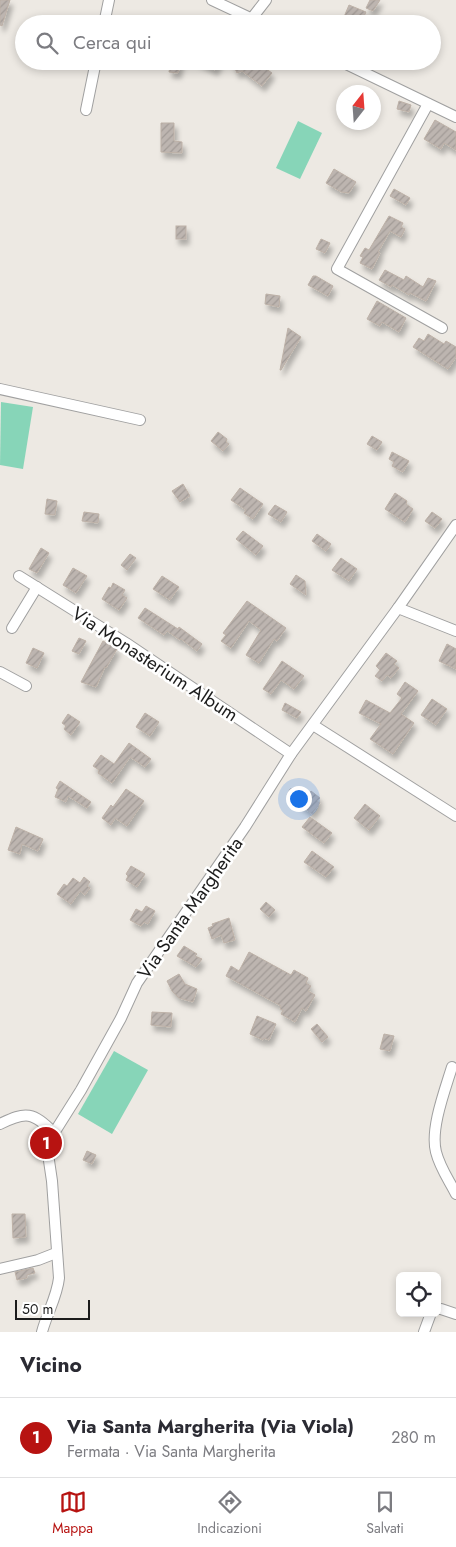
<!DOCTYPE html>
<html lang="it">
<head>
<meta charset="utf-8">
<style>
	body { margin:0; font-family:Jost,sans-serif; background:#f2f2f3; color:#2b2b33 }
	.controls { position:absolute; right:15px; bottom:15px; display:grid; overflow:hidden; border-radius:8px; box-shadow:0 2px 8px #0003 }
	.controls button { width:45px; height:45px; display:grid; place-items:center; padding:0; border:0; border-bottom:1px solid #e1e1e2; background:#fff; color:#2b2b33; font:25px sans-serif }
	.compass { position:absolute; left:336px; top:85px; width:45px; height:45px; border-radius:50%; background:#fff; box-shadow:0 2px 8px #0003; rotate:17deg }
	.scale { position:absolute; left:15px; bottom:12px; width:75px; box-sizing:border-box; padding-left:5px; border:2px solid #1c1c1c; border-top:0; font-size:14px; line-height:18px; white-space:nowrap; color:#1c1c1c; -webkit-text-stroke:4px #fff; paint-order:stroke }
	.you { position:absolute; left:298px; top:798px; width:18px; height:18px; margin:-12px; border:4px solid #fff; border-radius:50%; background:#1a73e8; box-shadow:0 0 0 8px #1a73e833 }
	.badge { display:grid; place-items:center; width:32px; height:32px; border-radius:50%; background:#b71311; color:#fff; font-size:16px; font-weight:700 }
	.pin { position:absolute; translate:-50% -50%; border:2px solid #fff; box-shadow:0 1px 5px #0006 }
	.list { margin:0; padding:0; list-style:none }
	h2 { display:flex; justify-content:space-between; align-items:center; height:65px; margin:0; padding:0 20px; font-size:21px }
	h2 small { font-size:16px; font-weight:400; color:#7c7c81 }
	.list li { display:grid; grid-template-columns:32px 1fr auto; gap:15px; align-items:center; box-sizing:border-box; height:80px; padding:0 20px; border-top:1px solid #e1e1e2 }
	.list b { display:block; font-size:19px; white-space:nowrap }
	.list p { margin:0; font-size:16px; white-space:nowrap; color:#7c7c81 }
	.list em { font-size:16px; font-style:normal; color:#7c7c81 }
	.icon { flex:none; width:28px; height:28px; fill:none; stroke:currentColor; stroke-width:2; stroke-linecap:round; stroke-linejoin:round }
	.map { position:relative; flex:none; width:456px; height:1332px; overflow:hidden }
	.search { position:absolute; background:#fff; box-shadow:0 2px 8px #0003; left:15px; right:15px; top:15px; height:55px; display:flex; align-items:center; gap:12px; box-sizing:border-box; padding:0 18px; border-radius:28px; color:#7c7c81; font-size:19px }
	.sheet { height:145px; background:#fff }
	nav { display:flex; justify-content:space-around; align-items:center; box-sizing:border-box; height:70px; border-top:1px solid #e1e1e2; background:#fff; font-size:14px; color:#7c7c81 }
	nav a { display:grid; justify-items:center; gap:2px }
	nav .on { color:#b71311 }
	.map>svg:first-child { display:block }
	.pitch { fill:#87d5b8 }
	.building { fill:url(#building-hatch); stroke:#bdb1a7; filter:url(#shadow) }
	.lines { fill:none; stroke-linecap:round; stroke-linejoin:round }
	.minor-casing { stroke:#a0a0a0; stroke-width:12 }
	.minor { stroke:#fff; stroke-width:10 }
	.labels { text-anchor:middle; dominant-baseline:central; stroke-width:5; stroke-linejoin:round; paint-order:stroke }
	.street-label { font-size:19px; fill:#1c1c1c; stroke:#fff }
</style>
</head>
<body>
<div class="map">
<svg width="456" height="1332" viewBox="0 0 456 1332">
	<defs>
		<pattern id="building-hatch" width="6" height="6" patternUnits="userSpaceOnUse" patternTransform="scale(1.25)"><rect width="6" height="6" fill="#bdb5b0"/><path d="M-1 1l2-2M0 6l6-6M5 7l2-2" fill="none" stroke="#a29b97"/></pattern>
		<filter id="shadow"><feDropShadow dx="3" dy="5.5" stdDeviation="2.5" flood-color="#0004"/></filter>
	</defs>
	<rect width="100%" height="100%" fill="#ede9e3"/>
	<g class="pitch">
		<path d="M 298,121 L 322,133 L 300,179 L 276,168 Z"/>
		<path d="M 1,402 L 33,407 L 23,469 L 0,465 Z"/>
		<path d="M 114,1051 L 148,1070 L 112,1134 L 78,1114 Z"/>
	</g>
	<g class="building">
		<path d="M 0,0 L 10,0 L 2,26 L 0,25 Z"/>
		<path d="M 370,0 L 380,0 L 373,11 L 366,8 Z"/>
		<path d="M 349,5 L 366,12 L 361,24 L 341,24 Z"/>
		<path d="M 171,61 L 181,61 L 178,73 L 169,72 Z"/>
		<path d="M 196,61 L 220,61 L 215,70 Z"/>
		<path d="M 231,61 L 255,61 L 272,73 L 262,86 L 242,71 L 237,73 Z"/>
		<path d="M 399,101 L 411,105 L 409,112 L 397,109 Z"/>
		<path d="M 435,120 L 456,132 L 456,150 L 444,143 L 441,149 L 424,139 Z"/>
		<path d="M 161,123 L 174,123 L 174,141 L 182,142 L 182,153 L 161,152 Z"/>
		<path d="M 334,169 L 356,182 L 349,193 L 341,192 L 326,183 Z"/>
		<path d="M 394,189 L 410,198 L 406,205 L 390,196 Z"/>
		<path d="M 389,216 L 403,223 L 401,227 L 405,229 L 401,237 L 390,231 L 378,252 L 380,253 L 372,269 L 360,263 L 363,257 L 360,256 L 365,248 L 369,250 Z"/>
		<rect x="176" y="226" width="10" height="13"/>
		<path d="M 321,239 L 330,243 L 325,253 L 316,249 Z"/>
		<path d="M 385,270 L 404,280 L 406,276 L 423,287 L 428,278 L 436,281 L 426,301 L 410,293 L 409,295 L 392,285 L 391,287 L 379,280 Z"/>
		<path d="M 313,276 L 316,276 L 333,286 L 328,296 L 308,285 Z"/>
		<path d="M 266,294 L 280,296 L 279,307 L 265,304 Z"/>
		<path d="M 377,301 L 406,318 L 399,332 L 382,322 L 380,326 L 367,319 Z"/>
		<path d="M 288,328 L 301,337 L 281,370 L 280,370 Z"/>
		<path d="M 428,334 L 444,344 L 446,341 L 456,347 L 456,357 L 448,369 L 413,347 L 419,338 L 424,341 Z"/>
		<path d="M 218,432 L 227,439 L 226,442 L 229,444 L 223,451 L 211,441 Z"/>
		<path d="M 372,436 L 382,442 L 377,450 L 367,444 Z"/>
		<path d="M 392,452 L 409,461 L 403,472 L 392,466 L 394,462 L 389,459 Z"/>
		<path d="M 183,484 L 190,496 L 180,502 L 172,491 Z"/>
		<path d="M 240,488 L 263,504 L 253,519 L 244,513 L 246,510 L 231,500 Z"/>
		<path d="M 395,493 L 407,501 L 406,504 L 413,509 L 405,522 L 385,509 Z"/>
		<path d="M 47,499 L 57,501 L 55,515 L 45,514 Z"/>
		<path d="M 275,505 L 287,512 L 281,522 L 268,514 Z"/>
		<path d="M 84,512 L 99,514 L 98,523 L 82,521 Z"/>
		<path d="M 432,512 L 442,519 L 435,528 L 425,521 Z"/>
		<path d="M 243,531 L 263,546 L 256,555 L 236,539 Z"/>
		<path d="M 317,534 L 331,544 L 326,551 L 312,541 Z"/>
		<path d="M 41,548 L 49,553 L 37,573 L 29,569 Z"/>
		<path d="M 130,554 L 136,558 L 127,570 L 121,565 Z"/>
		<path d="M 341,558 L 357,569 L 349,581 L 332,570 Z"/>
		<path d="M 73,568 L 87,576 L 76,593 L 63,585 Z"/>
		<path d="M 296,575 L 305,581 L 306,595 L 290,584 Z"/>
		<path d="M 162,576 L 179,587 L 170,600 L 153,589 Z"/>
		<path d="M 113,583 L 125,590 L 122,595 L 127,598 L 119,610 L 102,599 L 109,587 L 111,588 Z"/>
		<path d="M 247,601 L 286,628 L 277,641 L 274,639 L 259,663 L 246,655 L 261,630 L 249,621 L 231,648 L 221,641 L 226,635 L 223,633 Z"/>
		<path d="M 145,608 L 178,629 L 179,627 L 202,644 L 197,651 L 181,639 L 180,640 L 167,631 L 164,635 L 138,618 Z"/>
		<path d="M 79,638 L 86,641 L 79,654 L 72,651 Z"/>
		<path d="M 103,641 L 117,649 L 106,668 L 105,667 L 96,687 L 81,682 Z"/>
		<path d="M 447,644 L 456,649 L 456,669 L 439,661 Z"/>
		<path d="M 33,648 L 44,653 L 37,668 L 26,663 Z"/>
		<path d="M 386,653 L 397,661 L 394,664 L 399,668 L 391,678 L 387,675 L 382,681 L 375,676 L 380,670 L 376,666 Z"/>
		<path d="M 282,661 L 304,676 L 294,689 L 281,680 L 271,694 L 263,689 Z"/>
		<path d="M 405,682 L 418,691 L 401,714 L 414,723 L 393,754 L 370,739 L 381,724 L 359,713 L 366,700 L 390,713 L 402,698 L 397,694 Z"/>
		<path d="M 432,699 L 447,709 L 436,725 L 421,715 Z"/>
		<path d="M 285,703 L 301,712 L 297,718 L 282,710 Z"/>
		<path d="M 145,713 L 159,722 L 150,736 L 136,727 Z"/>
		<path d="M 68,714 L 80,722 L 71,735 L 64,729 L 66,726 L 62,723 Z"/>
		<path d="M 129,743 L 151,759 L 145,767 L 130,757 L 112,783 L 98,773 L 99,770 L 93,766 L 101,755 L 114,764 Z"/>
		<path d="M 60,781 L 91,802 L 87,808 L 68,796 L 66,802 L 55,797 L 58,789 L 56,788 Z"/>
		<path d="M 294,788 L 299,788 L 308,795 L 311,791 L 320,798 L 317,801 L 320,803 L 312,814 L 287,795 L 290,789 Z"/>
		<path d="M 126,789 L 144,801 L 127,826 L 115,818 L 111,825 L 102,818 L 111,805 L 113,807 Z"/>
		<path d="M 365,804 L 380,816 L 369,830 L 354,818 Z"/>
		<path d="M 310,817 L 332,833 L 324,843 L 302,827 Z"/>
		<path d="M 16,827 L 43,839 L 38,851 L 22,844 L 20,854 L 8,850 Z"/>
		<path d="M 312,851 L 334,867 L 326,877 L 304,862 Z"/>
		<path d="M 131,866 L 145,874 L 137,887 L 126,880 L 128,876 L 126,874 Z"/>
		<path d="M 84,877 L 90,882 L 87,886 L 90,888 L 85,895 L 80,891 L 71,904 L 57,894 L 64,884 L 67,886 L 73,878 L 80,883 Z"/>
		<path d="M 266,902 L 275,910 L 269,917 L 260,909 Z"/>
		<path d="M 146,906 L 155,911 L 148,924 L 144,922 L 141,926 L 130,920 L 136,909 L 142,912 Z"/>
		<path d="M 229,918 L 235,940 L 224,943 L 221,935 L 212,939 L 208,928 L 213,926 L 212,924 Z"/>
		<path d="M 184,946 L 197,954 L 195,956 L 202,959 L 196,967 L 177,956 Z"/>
		<path d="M 249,952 L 291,975 L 294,970 L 308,978 L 306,983 L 311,986 L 308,991 L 315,995 L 306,1011 L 302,1008 L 295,1022 L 281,1014 L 283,1010 L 280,1009 L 281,1006 L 226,976 L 231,966 L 239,971 Z"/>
		<path d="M 179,974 L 185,984 L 197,989 L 193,1002 L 179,998 L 172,991 L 167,981 Z"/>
		<path d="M 152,1012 L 172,1013 L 171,1027 L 151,1025 Z"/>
		<path d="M 257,1016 L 276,1024 L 269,1040 L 264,1038 L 263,1040 L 250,1034 Z"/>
		<path d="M 317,1024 L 328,1037 L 322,1042 L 311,1029 Z"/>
		<path d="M 384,1034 L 394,1036 L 390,1051 L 380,1049 Z"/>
		<path d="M 87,1151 L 96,1155 L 92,1164 L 83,1160 Z"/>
		<path d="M 12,1214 L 25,1214 L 26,1237 L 13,1238 Z"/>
		<path d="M 33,1268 L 35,1273 L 27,1275 L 27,1278 L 17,1280 L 15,1272 Z"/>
	</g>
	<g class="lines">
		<g class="minor-casing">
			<g id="minor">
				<path d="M 212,0 L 263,24"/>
				<path d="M 252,18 L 266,0"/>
				<path d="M 104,24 L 109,0"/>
				<path d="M 340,61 L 456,117"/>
				<path d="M 428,104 L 337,269 L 442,328"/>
				<path d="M 86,110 L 96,61"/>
				<path d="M 0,389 L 140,420"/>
				<path d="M 19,576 L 126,643 L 291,754"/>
				<path d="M 398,608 L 456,631"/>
				<path d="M 12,628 L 37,587"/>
				<path d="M 0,672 L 26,686"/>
				<path d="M 313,725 L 456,816"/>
				<path d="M 452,1067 C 445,1090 430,1129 436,1152 C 440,1168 449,1180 456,1194"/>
				<path d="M 0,1124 C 26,1111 33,1112 54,1133"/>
				<path d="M 0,1269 L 38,1260 L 56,1253"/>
				<path d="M 437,1309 L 441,1309 L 456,1314"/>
				<path d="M 42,1332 C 47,1313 57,1297 59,1278 L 52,1181 L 48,1154 L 54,1133 L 81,1090 L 121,1018 L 137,983 L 245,827 L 291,754 L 398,608 L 456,525"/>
				<path d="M 424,1332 L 431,1313"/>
			</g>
		</g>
		<use href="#minor" class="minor"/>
	</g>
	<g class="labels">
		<g class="street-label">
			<text transform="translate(155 664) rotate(33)">Via Monasterium Album</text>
			<text transform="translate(190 908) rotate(-55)">Via Santa Margherita</text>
		</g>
	</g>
</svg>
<div class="controls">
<button><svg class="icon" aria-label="locate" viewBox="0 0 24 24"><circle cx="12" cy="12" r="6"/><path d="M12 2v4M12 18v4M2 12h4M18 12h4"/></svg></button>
</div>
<svg class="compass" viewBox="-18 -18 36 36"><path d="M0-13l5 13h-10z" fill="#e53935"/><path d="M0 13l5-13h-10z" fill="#7c7c81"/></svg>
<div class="scale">50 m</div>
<div class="you"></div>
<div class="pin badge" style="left:46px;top:1143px">1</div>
<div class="search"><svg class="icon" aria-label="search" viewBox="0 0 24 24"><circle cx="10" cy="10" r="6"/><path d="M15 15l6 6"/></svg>Cerca qui</div>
</div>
<section class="sheet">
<h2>Vicino<small></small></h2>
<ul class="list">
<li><span class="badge">1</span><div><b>Via Santa Margherita (Via Viola)</b><p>Fermata · Via Santa Margherita</p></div><em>280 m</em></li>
</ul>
</section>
<nav>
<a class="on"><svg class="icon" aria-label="map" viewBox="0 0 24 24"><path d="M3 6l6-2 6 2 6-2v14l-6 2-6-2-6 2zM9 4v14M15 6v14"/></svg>Mappa</a>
<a><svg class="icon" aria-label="directions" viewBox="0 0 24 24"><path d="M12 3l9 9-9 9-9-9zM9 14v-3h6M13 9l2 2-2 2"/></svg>Indicazioni</a>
<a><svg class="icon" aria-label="saved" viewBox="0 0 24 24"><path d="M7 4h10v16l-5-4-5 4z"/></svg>Salvati</a>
</nav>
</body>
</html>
